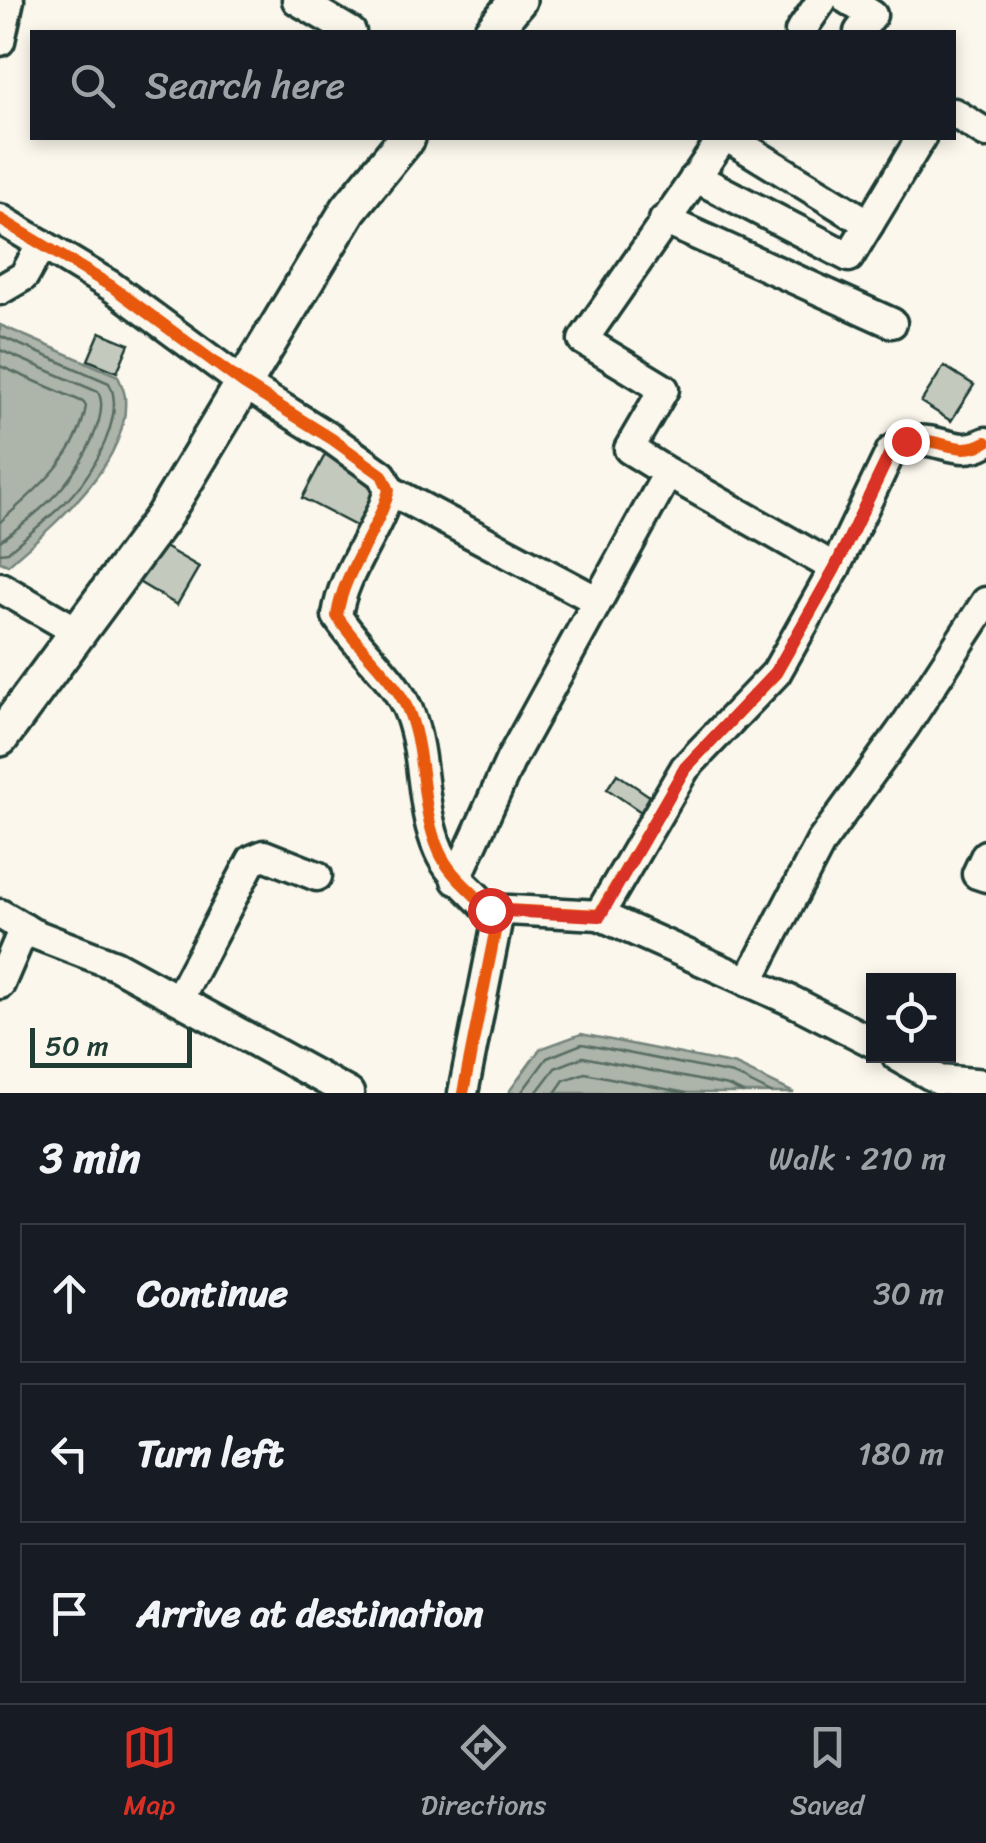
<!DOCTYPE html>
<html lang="en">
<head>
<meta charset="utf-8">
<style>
	body { margin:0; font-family:Sriracha,sans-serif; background:#242831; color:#f1f3f6 }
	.controls { position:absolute; right:30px; bottom:30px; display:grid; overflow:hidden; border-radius:0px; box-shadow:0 5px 15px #0003 }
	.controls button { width:90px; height:90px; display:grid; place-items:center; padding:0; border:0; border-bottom:2px solid #363941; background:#171b24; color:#f1f3f6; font:50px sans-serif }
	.scale { position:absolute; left:30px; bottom:25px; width:162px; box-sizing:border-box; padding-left:10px; border:5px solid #1f3d34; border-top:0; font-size:28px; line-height:35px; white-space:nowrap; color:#1f3d34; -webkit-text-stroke:8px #fbf7ec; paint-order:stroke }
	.stop { position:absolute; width:30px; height:30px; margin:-22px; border:8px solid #d93025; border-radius:50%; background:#fff }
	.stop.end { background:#d93025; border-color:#fff; box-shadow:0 2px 10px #0008 }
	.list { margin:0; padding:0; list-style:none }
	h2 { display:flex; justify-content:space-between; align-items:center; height:130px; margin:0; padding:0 40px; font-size:42px }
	h2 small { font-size:32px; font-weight:400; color:#9ea1a6 }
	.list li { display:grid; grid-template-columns:65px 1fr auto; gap:30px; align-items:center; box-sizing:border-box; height:140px; margin:0 20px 20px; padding:0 20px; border:2px solid #363941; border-radius:0px }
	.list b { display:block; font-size:38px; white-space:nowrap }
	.list em { font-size:32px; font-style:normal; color:#9ea1a6 }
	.icon { flex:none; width:55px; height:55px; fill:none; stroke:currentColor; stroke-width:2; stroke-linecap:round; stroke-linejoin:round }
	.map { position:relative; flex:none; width:986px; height:1093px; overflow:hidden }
	.search { position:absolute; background:#171b24; box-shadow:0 5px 15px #0003; left:30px; right:30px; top:30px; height:110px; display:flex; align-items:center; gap:25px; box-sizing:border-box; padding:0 35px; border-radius:0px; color:#9ea1a6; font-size:38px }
	.sheet { height:610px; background:#171b24 }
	nav { display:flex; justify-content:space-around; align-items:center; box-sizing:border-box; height:140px; border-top:2px solid #363941; background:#171b24; font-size:28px; color:#9ea1a6 }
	nav a { display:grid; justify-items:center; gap:5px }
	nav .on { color:#d93025 }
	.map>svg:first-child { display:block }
	.water { fill:#adb4aa; stroke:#74847b; stroke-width:2.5 }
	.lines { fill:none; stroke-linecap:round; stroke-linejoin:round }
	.shore { stroke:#586d63; stroke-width:2.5 }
	.building { fill:#c4c9be; stroke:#1f3d34; stroke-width:2.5 }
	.minor-casing { stroke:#1f3d34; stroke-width:35 }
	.major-casing { stroke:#1f3d34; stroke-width:42 }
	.minor { stroke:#fbf7ec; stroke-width:28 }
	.major { stroke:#fbf7ec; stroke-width:35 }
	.cycleway-casing { stroke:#fbf7ec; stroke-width:19 }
	.cycleway { stroke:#e8590c; stroke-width:12 }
	.route { stroke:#d93025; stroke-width:12 }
</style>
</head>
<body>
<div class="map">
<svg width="986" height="1093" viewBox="0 0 986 1093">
	<rect width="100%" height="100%" fill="#fbf7ec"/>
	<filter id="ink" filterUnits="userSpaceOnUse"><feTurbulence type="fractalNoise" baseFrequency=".01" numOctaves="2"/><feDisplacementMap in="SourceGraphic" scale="20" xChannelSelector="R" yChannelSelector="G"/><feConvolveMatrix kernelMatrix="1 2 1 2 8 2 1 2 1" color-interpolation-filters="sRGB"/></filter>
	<g filter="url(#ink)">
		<g class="water">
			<path d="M 0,325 L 118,376 C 120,382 125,391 125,398 C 130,464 52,526 8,565 L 0,562 Z"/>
			<path d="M 581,1034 L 736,1065 L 794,1093 L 508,1093 L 540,1049 Z"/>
		</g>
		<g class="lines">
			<g class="shore">
				<path d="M 0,336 L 109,383 C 126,414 94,471 72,495 C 53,516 29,533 8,552 L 0,553"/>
				<path d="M 0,350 L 98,392 C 111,415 80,465 65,484 C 49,504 21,526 0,541"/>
				<path d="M 0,366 L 83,402 L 86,406 C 78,457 36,490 0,522"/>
				<path d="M 521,1093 L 547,1058 L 582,1044 L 733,1074 L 771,1093"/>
				<path d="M 536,1093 L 555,1068 L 583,1057 L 728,1086 L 743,1093"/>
				<path d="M 555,1093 L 564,1080 L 585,1073 L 686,1093"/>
			</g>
		</g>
		<g class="building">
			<path d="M 100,332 L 129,344 L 117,372 L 88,360 Z"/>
			<path d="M 944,366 L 974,385 L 951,421 L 921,402 Z"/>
			<path d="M 326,453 L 383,484 L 360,528 L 302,498 Z"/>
			<path d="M 154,541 L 199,567 L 177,605 L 132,578 Z"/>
			<path d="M 617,774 L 657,801 L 647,816 L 607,789 Z"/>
		</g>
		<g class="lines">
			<g class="minor-casing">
				<g id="minor">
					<path d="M 297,0 L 351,32"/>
					<path d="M 848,0 L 872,15 L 859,32"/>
					<path d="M 800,32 L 822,0"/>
					<path d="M 0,41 L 9,0"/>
					<path d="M 954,113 L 986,133"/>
					<path d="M 729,138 L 869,224"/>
					<path d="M 695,177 L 849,257 L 921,138"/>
					<path d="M 0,219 L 111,286 L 244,384 L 332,439 L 382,475 L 389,490 C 377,534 343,571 337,616 C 358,650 397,678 410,715 C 426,759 420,808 439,851 C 452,881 481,895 497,922 L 463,1093"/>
					<path d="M 664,220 L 892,323"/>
					<path d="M 0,290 L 24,276 L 42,244"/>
					<path d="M 668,473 L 629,449 L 664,389 L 583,340 L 723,138"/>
					<path d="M 389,490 L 596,600"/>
					<path d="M 0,587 L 78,632"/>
					<path d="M 986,855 L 977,874 L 986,877"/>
					<path d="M 456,880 L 511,759 L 668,473 L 835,568"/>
					<path d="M 490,909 L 599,915 L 685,768 L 776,673 L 835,568 L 891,451 C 931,423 951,462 986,442"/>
					<path d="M 0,914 L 32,933 L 115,965 L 349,1093"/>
					<path d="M 599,915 L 792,1001 L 874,1043"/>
					<path d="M 748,982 L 821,842 L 905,726 L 986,602"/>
					<path d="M 0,984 L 24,928"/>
					<path d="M 179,998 L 252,860 L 264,855 L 317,876"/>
					<path d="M 897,1056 L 939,1080 L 986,1084"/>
				</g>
			</g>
			<g class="major-casing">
				<g id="major">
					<path d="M 492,32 L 518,0"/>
					<path d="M 0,738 L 163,517 L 349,209 L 407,138"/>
				</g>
			</g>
			<use href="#minor" class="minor"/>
			<use href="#major" class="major"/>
			<g class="cycleway-casing">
				<g id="cycleway">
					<path d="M 0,219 L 111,286 L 244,384 L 332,439 L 382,475 L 389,490 C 377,534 343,571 337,616 C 358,650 397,678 410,715 C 426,759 420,808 439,851 C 452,881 481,895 497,922 L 463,1093"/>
					<path d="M 490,909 L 599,915 L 685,768 L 776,673 L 835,568 L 891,451 C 931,423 951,462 986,442"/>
				</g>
			</g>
			<use href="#cycleway" class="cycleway"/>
		</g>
	</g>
	<g class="lines" filter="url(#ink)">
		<path class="route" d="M 490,910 L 600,916 L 685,768 L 776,672 L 835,568 L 891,451 L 906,441"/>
	</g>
</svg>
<div class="controls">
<button><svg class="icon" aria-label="locate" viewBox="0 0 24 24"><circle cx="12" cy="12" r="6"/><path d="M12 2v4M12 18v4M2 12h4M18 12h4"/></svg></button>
</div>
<div class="scale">50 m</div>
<div class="stop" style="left:490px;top:910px"></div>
<div class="stop end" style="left:906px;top:441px"></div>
<div class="search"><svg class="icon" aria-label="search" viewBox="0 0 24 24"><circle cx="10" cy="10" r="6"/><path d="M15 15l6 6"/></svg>Search here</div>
</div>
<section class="sheet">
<h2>3 min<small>Walk · 210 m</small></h2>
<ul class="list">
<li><svg class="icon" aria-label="ahead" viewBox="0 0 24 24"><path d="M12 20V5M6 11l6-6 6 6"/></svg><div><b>Continue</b></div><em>30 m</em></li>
<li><svg class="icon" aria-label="left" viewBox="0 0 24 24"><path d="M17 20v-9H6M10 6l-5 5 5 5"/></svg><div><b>Turn left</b></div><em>180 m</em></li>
<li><svg class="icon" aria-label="arrive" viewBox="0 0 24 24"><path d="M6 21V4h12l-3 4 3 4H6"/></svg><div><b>Arrive at destination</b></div></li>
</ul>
</section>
<nav>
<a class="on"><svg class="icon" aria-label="map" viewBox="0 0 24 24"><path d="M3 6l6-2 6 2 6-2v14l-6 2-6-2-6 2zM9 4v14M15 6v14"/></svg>Map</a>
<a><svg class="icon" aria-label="directions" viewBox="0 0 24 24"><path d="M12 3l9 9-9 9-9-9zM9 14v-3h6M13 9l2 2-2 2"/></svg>Directions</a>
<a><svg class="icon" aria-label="saved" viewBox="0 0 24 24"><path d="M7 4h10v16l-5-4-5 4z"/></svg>Saved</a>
</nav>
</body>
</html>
